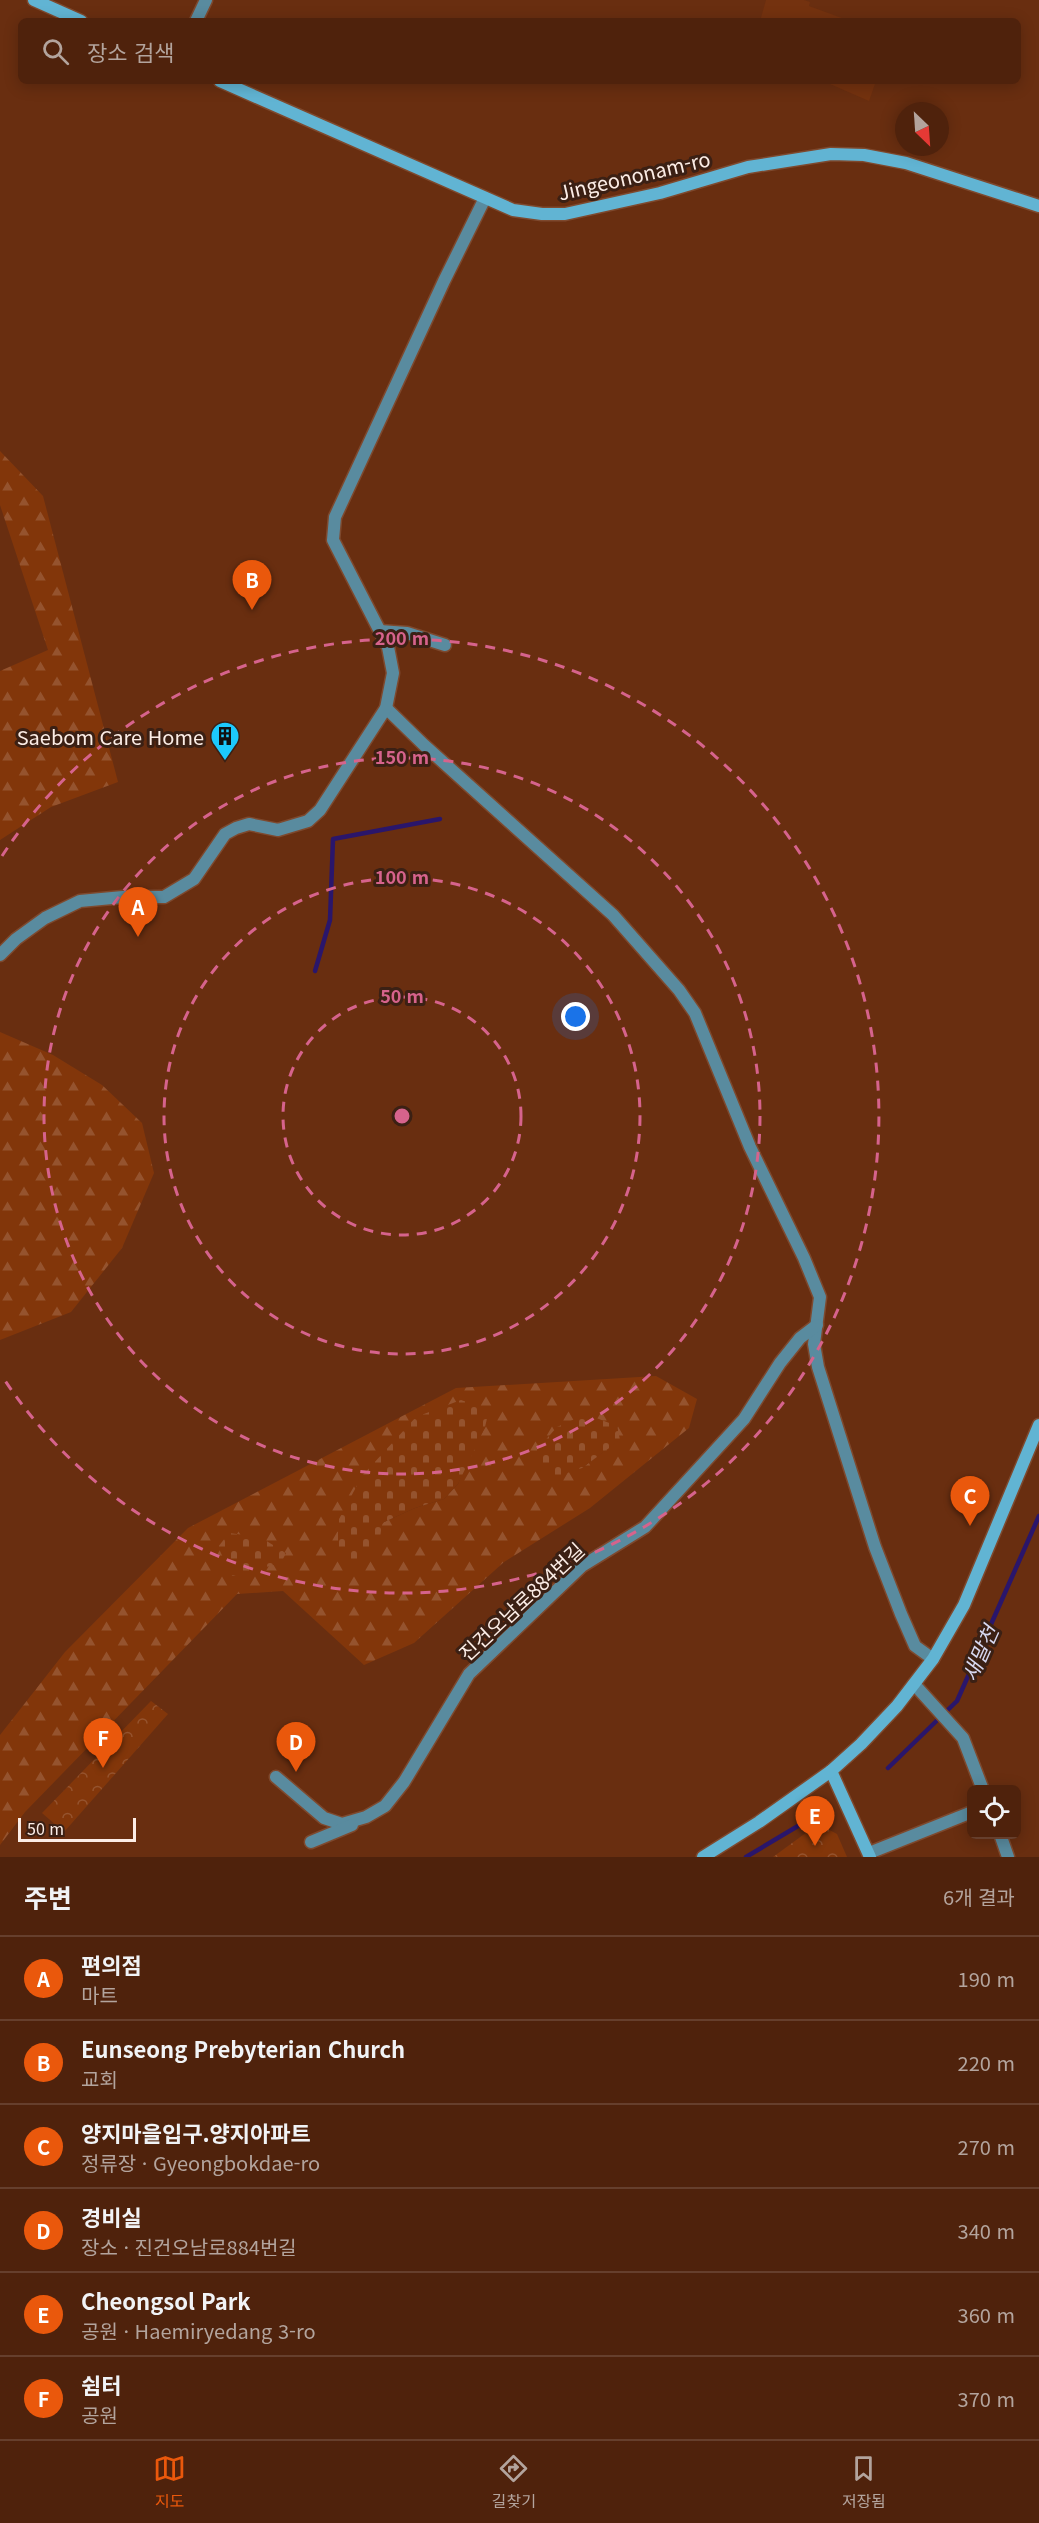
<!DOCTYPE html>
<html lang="ko">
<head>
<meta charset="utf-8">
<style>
	body { margin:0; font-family:Georgia,"Noto Sans KR",serif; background:#552a15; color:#f1f3f6 }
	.controls { position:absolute; right:18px; bottom:18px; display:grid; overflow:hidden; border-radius:9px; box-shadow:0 3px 15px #0003 }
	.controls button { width:54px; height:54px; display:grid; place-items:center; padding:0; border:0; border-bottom:2px solid #663f2d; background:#4f220c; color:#f1f3f6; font:30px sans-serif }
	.compass { position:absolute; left:895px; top:102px; width:54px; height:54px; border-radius:50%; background:#4f220c; box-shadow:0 3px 15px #0003; rotate:155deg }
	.scale { position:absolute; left:18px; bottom:15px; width:118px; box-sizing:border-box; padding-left:6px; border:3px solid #fcede6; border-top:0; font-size:16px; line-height:21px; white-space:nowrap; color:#fcede6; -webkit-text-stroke:4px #3b2014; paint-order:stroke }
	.you { position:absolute; left:576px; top:1017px; width:21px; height:21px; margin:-15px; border:4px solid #fff; border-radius:50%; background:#1a73e8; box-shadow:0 0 0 9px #1a73e833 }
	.badge { display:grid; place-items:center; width:39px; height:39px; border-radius:50%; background:#ea580c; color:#fff; font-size:20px; font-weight:700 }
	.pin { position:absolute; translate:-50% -50px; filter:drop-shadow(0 2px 3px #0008) }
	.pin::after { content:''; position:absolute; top:32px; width:21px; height:18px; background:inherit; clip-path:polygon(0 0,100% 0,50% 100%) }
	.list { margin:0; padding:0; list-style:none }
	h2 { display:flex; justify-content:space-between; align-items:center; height:78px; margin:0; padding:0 24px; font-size:26px }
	h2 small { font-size:20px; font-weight:400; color:#b3a49d }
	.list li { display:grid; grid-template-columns:39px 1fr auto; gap:18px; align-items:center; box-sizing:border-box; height:84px; padding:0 24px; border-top:2px solid #663f2d }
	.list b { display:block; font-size:22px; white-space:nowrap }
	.list p { margin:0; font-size:20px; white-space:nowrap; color:#b3a49d }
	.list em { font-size:20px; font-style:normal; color:#b3a49d }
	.icon { flex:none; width:33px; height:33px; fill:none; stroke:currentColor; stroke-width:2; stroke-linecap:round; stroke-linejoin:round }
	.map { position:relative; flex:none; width:1039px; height:1857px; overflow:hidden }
	.search { position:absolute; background:#4f220c; box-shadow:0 3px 15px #0003; left:18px; right:18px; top:18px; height:66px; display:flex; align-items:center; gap:15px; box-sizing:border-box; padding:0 21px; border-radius:9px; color:#b3a49d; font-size:22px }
	.sheet { height:582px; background:#4f220c }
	nav { display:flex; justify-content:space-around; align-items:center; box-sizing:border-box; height:84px; border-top:2px solid #663f2d; background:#4f220c; font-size:16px; color:#b3a49d }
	nav a { display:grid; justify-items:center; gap:3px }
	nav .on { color:#ea580c }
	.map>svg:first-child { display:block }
	.built { fill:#74320f }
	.forest { fill:url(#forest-firs); fill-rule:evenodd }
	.cemetery { fill:url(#cemetery-stones) }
	.park { fill:url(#park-crowns) }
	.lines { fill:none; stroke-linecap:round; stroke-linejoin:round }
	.stream { stroke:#2a166b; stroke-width:4.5 }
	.street-casing { stroke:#7e492e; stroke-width:15 }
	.secondary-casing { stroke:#7e492e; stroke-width:15 }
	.street { stroke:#598b9f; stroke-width:12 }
	.secondary { stroke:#61b4d3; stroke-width:12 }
	.ring { fill:none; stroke:#d6638c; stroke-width:3; stroke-dasharray:10 8 }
	.labels { text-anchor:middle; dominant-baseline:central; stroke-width:6; stroke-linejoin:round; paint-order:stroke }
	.street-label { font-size:20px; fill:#fcede6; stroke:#3b2014 }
	.poi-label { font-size:20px; fill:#fcede6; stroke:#3b2014; text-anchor:end }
	.water-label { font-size:21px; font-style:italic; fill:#d7d8f0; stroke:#3b2014 }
	.centre { fill:#d6638c; stroke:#3b2014; stroke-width:3 }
	.ring-label { font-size:18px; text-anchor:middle; font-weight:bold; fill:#d6638c; stroke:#3b2014; stroke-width:6; stroke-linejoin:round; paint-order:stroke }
</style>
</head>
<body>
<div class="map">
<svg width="1039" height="1857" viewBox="0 0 1039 1857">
	<defs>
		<pattern id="forest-firs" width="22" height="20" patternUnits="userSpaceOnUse" patternTransform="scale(1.5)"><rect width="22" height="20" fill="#82360a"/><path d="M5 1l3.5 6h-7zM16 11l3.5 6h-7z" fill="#95532e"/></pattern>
		<pattern id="cemetery-stones" width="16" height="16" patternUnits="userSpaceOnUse" patternTransform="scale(1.5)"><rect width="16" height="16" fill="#82360a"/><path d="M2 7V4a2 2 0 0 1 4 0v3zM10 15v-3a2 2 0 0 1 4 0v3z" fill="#95532e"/></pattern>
		<pattern id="park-crowns" width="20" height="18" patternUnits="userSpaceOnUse" patternTransform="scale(1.5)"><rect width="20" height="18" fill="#82360a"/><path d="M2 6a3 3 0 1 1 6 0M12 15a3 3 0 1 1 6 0" fill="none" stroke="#95532e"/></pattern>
	</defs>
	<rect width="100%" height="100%" fill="#692e10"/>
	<g class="built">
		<path d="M 766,0 L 804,0 L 810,2 L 809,6 L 850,21 L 760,21 Z"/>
		<path d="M 829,81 L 876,81 L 869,101 L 830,84 Z"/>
	</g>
	<g class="forest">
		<path d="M 0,451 L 43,496 L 118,782 L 51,807 L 0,840 L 0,671 L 48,650 L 0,505 Z"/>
		<path d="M 0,1032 L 53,1055 L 102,1085 L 142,1123 L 154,1173 L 122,1248 L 71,1312 L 0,1340 Z"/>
		<path d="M 656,1376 L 697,1399 L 689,1428 L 590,1508 L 504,1562 L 414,1643 L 364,1665 L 283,1591 L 237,1594 L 25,1812 L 0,1845 L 0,1735 L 65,1652 L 188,1528 L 456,1388 ZM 617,1426 L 619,1440 L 582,1468 ZM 467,1462 L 458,1484 L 444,1499 L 415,1508 L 382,1523 Z"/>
	</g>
	<g class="cemetery">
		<path d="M 461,1400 L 489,1410 L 485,1427 L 458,1484 L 444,1499 L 415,1508 L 382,1523 L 379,1546 L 350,1566 L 338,1545 L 338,1521 L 362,1476 L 416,1417 Z"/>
		<path d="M 586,1414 L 617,1426 L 620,1440 L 582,1468 L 552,1478 L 536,1466 L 534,1453 L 557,1427 Z"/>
		<path d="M 229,1533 L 260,1537 L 286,1553 L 281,1563 L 232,1576 L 218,1547 Z"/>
	</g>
	<g class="park">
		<path d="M 151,1701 L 168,1714 L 64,1832 L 42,1813 Z"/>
		<path d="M 818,1824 L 837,1834 L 847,1857 L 773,1857 Z"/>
	</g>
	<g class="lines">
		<g class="stream">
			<path d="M 315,971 L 330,920 L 333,839 L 440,819"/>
			<path d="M 888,1768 L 957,1701 L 1039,1516"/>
			<path d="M 746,1857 L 808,1820"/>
		</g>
		<g class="street-casing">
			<g id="street">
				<path d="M 196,21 L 206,0"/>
				<path d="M 380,631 L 407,633 L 445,645"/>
				<path d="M 386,708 L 424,745 L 613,915 L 679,990 L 695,1013 L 750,1147 L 804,1258 L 820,1297 L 814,1344 L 818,1367 L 875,1547 L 901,1614 L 915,1646 L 933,1659"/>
				<path d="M 0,955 L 16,939 L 45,918 L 80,901 L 123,897 L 164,897 L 194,879 L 225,834 L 236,828 L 249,824 L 278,830 L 308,821 L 320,810 L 386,708 L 393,673 L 388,647 L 333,540 L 335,517 L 444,281 L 485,198"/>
				<path d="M 914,1684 L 963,1738 L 983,1790"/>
				<path d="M 276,1777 L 324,1818 L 342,1824 L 366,1817 L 385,1806 L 404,1782 L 469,1674 L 582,1566 L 645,1527 L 744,1419 L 780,1363 L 800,1338 L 817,1325"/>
				<path d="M 1000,1834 L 1008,1857"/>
				<path d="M 311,1842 L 352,1825"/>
				<path d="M 869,1853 L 972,1812"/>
			</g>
		</g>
		<g class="secondary-casing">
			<g id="secondary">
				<path d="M 34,0 L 81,21"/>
				<path d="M 220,81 L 513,210 L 542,214 L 565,214 L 660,193 L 748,167 L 831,154 L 864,155 L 906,163 L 1039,206"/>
				<path d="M 831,1771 L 870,1857"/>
				<path d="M 703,1857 L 759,1822 L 831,1771 L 861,1744 L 897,1706 L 933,1659 L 964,1605 L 1039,1425"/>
			</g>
		</g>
		<use href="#street" class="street"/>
		<use href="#secondary" class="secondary"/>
	</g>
	<g class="ring">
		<circle cx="402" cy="1116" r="119"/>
		<circle cx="402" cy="1116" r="238"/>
		<circle cx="402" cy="1116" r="358"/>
		<path d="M2 856A477 477 0 1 1 2 1376"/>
	</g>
	<defs>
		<g id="building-pin" transform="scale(1.5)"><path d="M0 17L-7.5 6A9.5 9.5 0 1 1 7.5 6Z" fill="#1cc9fc" stroke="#3b2014"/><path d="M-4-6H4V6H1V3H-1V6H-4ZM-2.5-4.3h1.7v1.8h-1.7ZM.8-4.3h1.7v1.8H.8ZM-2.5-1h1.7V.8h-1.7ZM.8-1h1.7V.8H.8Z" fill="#111"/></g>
	</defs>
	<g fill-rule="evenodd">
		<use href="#building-pin" x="225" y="736"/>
	</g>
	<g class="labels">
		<g class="street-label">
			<text transform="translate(634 175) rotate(-13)">Jingeononam-ro</text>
			<text transform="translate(521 1601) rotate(-43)">진건오남로884번길</text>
		</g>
		<g class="poi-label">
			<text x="204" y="736">Saebom Care Home</text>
		</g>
		<g class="water-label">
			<text transform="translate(979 1653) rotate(-66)">새말천</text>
		</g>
	</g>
	<circle cx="402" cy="1116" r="9" class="centre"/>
	<g class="ring-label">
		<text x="402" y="645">200 m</text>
		<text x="402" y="764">150 m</text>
		<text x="402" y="884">100 m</text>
		<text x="402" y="1003">50 m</text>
	</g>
</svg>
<div class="controls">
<button><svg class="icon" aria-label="locate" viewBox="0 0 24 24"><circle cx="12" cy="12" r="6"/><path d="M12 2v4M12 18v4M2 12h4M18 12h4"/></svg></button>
</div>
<svg class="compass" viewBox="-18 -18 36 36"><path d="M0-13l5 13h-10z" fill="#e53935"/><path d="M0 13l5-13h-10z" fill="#b3a49d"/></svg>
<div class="scale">50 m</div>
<div class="you"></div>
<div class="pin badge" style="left:138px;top:937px">A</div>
<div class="pin badge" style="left:252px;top:610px">B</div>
<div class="pin badge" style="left:970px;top:1526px">C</div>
<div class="pin badge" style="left:296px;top:1772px">D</div>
<div class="pin badge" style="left:815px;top:1846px">E</div>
<div class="pin badge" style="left:103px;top:1768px">F</div>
<div class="search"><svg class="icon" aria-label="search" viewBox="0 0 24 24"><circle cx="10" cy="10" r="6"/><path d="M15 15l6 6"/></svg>장소 검색</div>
</div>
<section class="sheet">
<h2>주변<small>6개 결과</small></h2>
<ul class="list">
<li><span class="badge">A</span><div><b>편의점</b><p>마트</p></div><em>190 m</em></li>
<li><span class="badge">B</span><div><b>Eunseong Prebyterian Church</b><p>교회</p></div><em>220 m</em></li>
<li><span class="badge">C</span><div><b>양지마을입구.양지아파트</b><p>정류장 · Gyeongbokdae-ro</p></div><em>270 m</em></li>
<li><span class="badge">D</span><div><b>경비실</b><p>장소 · 진건오남로884번길</p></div><em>340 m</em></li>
<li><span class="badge">E</span><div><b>Cheongsol Park</b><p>공원 · Haemiryedang 3-ro</p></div><em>360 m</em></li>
<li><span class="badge">F</span><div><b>쉼터</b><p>공원</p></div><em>370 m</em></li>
</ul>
</section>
<nav>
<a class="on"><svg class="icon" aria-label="map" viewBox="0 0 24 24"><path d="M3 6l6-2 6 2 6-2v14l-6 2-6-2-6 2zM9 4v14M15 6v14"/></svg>지도</a>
<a><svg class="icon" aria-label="directions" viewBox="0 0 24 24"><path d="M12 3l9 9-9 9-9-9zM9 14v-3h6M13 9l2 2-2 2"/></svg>길찾기</a>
<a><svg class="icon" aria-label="saved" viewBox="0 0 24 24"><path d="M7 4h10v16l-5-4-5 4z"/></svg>저장됨</a>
</nav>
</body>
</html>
